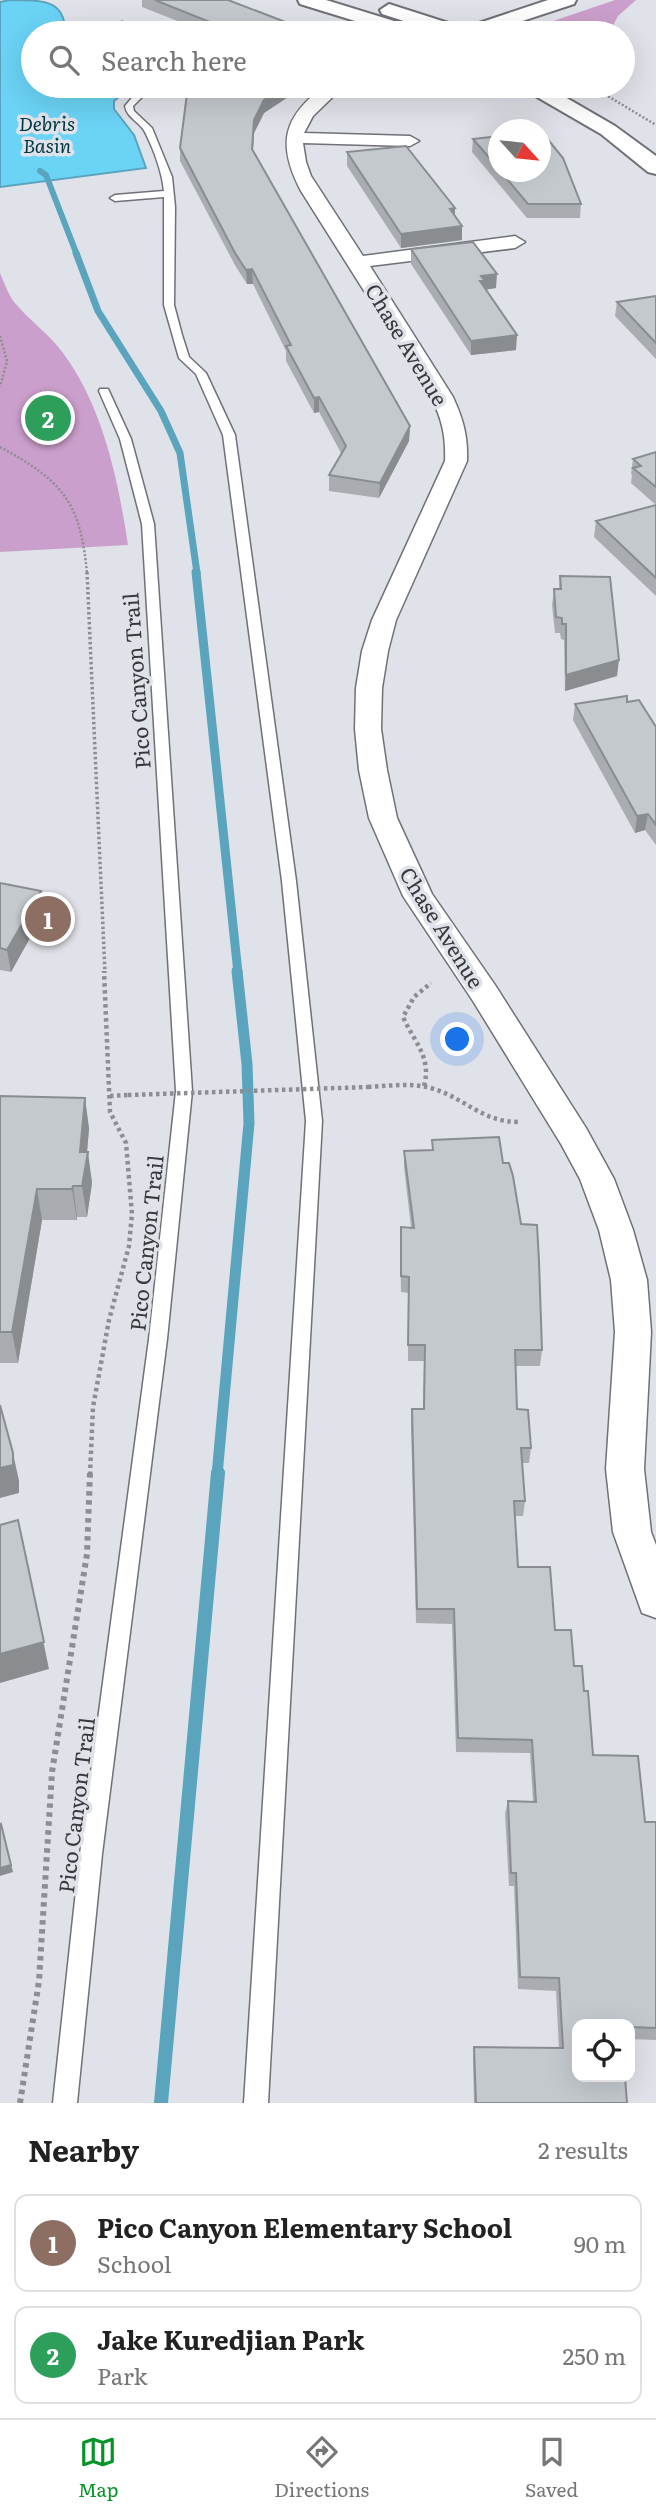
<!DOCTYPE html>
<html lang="en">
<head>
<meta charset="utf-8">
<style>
	body { margin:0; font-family:Literata,serif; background:#f2f2f2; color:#222 }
	.controls { position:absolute; right:21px; bottom:21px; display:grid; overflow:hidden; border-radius:14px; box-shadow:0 7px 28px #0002 }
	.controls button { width:63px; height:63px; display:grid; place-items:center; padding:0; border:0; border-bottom:2px solid #e0e0e0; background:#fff; color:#222; font:35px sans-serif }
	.compass { position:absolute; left:488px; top:119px; width:63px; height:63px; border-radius:50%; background:#fff; box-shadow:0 7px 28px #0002; rotate:117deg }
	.you { position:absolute; left:458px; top:1040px; width:24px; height:24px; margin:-18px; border:5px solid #fff; border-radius:50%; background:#1a73e8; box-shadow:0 0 0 10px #1a73e833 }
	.badge { display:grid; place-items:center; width:46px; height:46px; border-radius:50%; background:#069327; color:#fff; font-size:23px; font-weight:700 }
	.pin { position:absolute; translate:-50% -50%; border:4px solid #fff; box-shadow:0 2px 7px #0006 }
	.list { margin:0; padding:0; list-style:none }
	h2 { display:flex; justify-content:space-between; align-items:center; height:91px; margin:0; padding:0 28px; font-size:30px }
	h2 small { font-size:23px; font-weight:400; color:#767676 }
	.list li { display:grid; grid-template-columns:46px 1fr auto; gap:21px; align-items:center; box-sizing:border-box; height:98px; margin:0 14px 14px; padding:0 14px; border:2px solid #e0e0e0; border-radius:14px }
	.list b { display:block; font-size:26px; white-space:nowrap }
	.list p { margin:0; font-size:23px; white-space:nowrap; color:#767676 }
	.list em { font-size:23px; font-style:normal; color:#767676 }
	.icon { flex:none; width:38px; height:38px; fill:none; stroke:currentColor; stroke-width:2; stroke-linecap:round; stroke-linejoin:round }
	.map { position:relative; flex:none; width:656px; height:2103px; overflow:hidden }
	.search { position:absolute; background:#fff; box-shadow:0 7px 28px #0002; left:21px; right:21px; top:21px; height:77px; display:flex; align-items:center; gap:18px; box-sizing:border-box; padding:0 24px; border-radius:38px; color:#767676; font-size:26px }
	.sheet { height:315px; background:#fff }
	nav { display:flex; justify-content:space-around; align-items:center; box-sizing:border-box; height:98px; border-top:2px solid #e0e0e0; background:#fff; font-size:19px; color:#767676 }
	nav a { display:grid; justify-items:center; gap:4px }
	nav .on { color:#069327 }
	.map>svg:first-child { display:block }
	.green { fill:#cb9fcb }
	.water { fill:#6bd3f6; stroke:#5ba4be; stroke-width:2 }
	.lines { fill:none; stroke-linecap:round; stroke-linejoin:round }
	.stream-far4 { stroke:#5ba4be; stroke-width:6 }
	.stream-far3 { stroke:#5ba4be; stroke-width:7 }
	.stream-far2 { stroke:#5ba4be; stroke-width:9 }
	.stream-far1 { stroke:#5ba4be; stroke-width:11 }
	.stream { stroke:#5ba4be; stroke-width:14 }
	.lane-casing { stroke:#6f7177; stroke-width:3 }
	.street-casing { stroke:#6f7177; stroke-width:3 }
	.secondary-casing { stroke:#6f7177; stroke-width:4 }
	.path-far3 { stroke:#8c8e93; stroke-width:2.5; stroke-dasharray:2 2; stroke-linecap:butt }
	.path-far2 { stroke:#8c8e93; stroke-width:3.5; stroke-dasharray:2.5 2.5; stroke-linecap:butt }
	.path-far1 { stroke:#8c8e93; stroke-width:4.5; stroke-dasharray:3.5 3.5; stroke-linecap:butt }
	.path { stroke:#8c8e93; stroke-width:6; stroke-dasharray:4.5 4.5; stroke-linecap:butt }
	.lane { fill:#fff; fill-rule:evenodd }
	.street { fill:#fff; fill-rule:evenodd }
	.secondary { fill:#fff; fill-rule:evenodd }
	.path-bridge { stroke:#8c8e93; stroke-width:4.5; stroke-dasharray:3.5 3.5; stroke-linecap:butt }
	.wall { fill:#a9adb1 }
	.shaded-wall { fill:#898d90 }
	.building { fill:#c4c9ce; stroke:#898d90; stroke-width:2 }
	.labels { text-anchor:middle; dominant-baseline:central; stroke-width:7; stroke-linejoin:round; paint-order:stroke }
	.far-water-label { font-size:19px; font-style:italic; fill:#013442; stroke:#e0e2e9 }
	.street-label { font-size:21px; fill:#37383b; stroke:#e0e2e9 }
</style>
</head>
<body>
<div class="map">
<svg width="656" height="2103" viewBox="0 0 656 2103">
	<rect width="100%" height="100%" fill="#e0e2e9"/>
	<g class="green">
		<path d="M 615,0 L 636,0 L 618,16 L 609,33 L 518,33 Z"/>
		<path d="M 0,273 C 4,282 8,294 14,302 C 29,320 49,334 63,353 C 103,407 118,479 128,545 L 0,552 Z"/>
	</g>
	<path class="water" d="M 10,0 C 43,0 66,0 65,33 L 33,33 L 33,86 L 138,86 L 125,92 L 114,101 L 114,109 L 134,135 L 146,168 L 0,187 L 0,2 Z"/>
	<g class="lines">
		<path class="stream-far4" d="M 40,171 L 46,175 L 77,255"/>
		<path class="stream-far3" d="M 76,253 L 98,311 L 161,411 L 180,453 L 197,573"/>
		<path class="stream-far2" d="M 196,572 L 238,973"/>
		<path class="stream-far1" d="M 217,1475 L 249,1123 L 247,1064 L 237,971"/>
		<path class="stream" d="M 161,2103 L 218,1473"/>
		<g class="lane-casing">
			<g id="lane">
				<path d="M 150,86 L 160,86 L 142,97 L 133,106 L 134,111 L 152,128 L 172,177 L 175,207 L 174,305 L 182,335 L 189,357 L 206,373 L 235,435 L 296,881 L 322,1121 L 268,2103 L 244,2103 L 306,1121 L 282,881 L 223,435 L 196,374 L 179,358 L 164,305 L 164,197 L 115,201 L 110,198 L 115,195 L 164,191 C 162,172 154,150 145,132 C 140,122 127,118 125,106 L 136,93 Z"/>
				<path d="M 100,389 L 108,389 L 131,439 L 154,524 L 192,1091 L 167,1339 L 102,1854 L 77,2103 L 53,2103 L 80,1854 L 149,1339 L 176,1091 L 142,524 L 120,439 L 99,391 Z"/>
			</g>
		</g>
		<g class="street-casing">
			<g id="street">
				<path d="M 122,22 L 153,30 L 155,33 L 116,30 L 114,27 L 116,24 Z"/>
				<path d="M 325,86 L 344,86 L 313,116 L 304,133 L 410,136 L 419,141 L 410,146 L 303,143 L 306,162 L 311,176 L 363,256 L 515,236 L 525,242 L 515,248 L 370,266 L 453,397 C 463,419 468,436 467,461 L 396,620 L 388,651 L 382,688 L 381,729 L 387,770 L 397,818 L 432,894 L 495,985 L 586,1128 L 614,1179 L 633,1230 L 647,1280 L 651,1332 L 644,1469 L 651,1532 L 656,1545 L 656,1618 L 642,1613 L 613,1532 L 606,1469 L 615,1332 L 611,1280 L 599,1230 L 580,1179 L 561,1144 L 473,1001 L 403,896 L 369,818 L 359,770 L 355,729 L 356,688 L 362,651 L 372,620 L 445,461 C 446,436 442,419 431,397 L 301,191 C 277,145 282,117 325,86 Z"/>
			</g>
		</g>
		<g class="secondary-casing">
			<g id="secondary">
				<path d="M 298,0 L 326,0 L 420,29 L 423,33 L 394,33 L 300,4 Z"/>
				<path d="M 548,0 L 576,0 L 574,4 L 486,33 L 441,33 L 382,14 L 380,10 L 389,4 L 464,28 Z"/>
				<path d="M 522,86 L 546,86 L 615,126 L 656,156 L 656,174 L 648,172 L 601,134 L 525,90 Z"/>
			</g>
		</g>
		<g class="path-far3">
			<path d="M 591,86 L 656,125"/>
			<path d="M 0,336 L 7,361 L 0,387"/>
			<path d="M 0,447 C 62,481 80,500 87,573"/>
		</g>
		<path class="path-far2" d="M 87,572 L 105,973"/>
		<g class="path-far1">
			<path d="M 424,1086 C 432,1057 414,1042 403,1017 L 414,997 L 431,983"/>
			<path d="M 368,1087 C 390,1086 413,1082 434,1089 C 466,1099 482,1122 519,1122"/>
			<path d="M 110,1096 L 128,1095"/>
			<path d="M 90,1475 L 93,1407 L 109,1320 L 129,1246 L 132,1214 L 126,1143 L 110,1112 L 104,971"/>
		</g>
		<path class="path" d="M 20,2103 L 39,1981 L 52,1772 L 87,1554 L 90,1473"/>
		<use href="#lane" class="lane"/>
		<use href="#street" class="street"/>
		<use href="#secondary" class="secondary"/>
		<path class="path-bridge" d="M 128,1095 L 368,1087"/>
	</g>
	<g class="wall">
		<path d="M 142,0 L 228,0 L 296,26 L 296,29 L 324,33 L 208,33 L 142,7 Z"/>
		<path d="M 177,86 L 290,86 L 287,87 L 288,97 L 264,113 L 254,133 L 253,151 L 410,426 L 409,441 L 379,498 L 329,491 L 329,475 L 341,453 L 319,412 L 314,413 L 286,361 L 286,351 L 253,284 L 247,284 L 236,267 L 180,161 L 180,148 L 186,97 L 178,95 Z"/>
		<path d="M 499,136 L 499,172 L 541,172 L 581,204 L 580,218 L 527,218 L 472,152 L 473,139 Z"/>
		<path d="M 347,152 L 455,208 L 455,216 L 462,240 L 401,248 L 347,166 Z"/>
		<path d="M 411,249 L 496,288 L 486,289 L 516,350 L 471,355 L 411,264 Z"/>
		<path d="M 656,296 L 656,359 L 615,316 L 617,302 Z"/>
		<path d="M 656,452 L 656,505 L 631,483 L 632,475 L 631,474 L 633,459 Z"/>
		<path d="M 656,505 L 656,596 L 594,537 L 596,521 Z"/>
		<path d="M 560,576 L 617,676 L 565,691 L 564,640 L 561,639 L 560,633 L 555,633 L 552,605 L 554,589 L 559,589 Z"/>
		<path d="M 627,702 L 656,727 L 656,845 L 645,830 L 635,833 L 573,720 L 575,704 Z"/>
		<path d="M 0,883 L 41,891 L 44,913 L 11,972 L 0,970 Z"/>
		<path d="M 0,1096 L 85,1098 L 89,1129 L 87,1152 L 92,1183 L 87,1217 L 77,1217 L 77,1220 L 42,1220 L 18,1363 L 0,1363 Z"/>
		<path d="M 432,1140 L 503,1163 L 542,1350 L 540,1366 L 516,1366 L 517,1409 L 531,1448 L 529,1463 L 522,1463 L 525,1501 L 523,1516 L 515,1516 L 518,1567 L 555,1630 L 574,1666 L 584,1691 L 593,1755 L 645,1822 L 656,1822 L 656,2040 L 630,2039 L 630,2024 L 577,2024 L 627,2103 L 474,2103 L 473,2058 L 474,2047 L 559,2048 L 556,1991 L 518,1989 L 514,1886 L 509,1886 L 505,1814 L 508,1801 L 533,1801 L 530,1753 L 456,1752 L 452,1624 L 416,1623 L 411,1424 L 412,1409 L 423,1409 L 424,1361 L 408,1361 L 408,1293 L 401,1292 L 400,1243 L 401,1227 L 411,1227 L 404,1167 L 404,1151 L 432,1150 Z"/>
	</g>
	<g class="shaded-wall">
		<path d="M 274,86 L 290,86 L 287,87 L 288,97 L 264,113 L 254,133 L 252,163 L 254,120 L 264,100 Z"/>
		<path d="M 455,208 L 455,222 L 450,209 Z"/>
		<path d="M 462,226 L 462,240 L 401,248 L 401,234 Z"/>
		<path d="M 252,269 L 253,284 L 247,284 L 246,270 Z"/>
		<path d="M 497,274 L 496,288 L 484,290 L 480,296 L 481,276 Z"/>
		<path d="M 517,335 L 516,350 L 471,355 L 471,341 Z"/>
		<path d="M 319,397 L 319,412 L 314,413 L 314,398 Z"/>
		<path d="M 410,426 L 409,441 L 379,498 L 380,483 Z"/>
		<path d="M 619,660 L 617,676 L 565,691 L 566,675 Z"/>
		<path d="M 648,814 L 645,830 L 635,833 L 637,816 Z"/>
		<path d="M 41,891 L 44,913 L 11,972 L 7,950 Z"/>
		<path d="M 85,1098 L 89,1129 L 86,1164 L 88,1152 L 92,1183 L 87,1217 L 82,1186 L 80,1152 Z"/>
		<path d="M 73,1186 L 77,1217 L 77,1220 L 72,1189 Z"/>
		<path d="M 37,1189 L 42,1220 L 18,1363 L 12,1332 Z"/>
		<path d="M 13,1453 L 19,1481 L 19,1493 L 0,1498 L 0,1468 Z"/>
		<path d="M 24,1548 L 49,1669 L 0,1683 L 0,1654 Z"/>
		<path d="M 3,1832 L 13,1872 L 0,1876 L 0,1868 Z"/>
	</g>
	<g class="building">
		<path d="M 155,0 L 228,0 L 296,26 L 295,30 L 302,28 L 324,33 L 246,33 L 222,27 Z"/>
		<path d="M 188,86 L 285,86 L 264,100 L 254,120 L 252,149 L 410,426 L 380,483 L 329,475 L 346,446 L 319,397 L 314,398 L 286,346 L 291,345 L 252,269 L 246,270 L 235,253 L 180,148 Z"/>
		<path d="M 541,131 L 563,158 L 581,204 L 528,204 L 501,172 L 541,172 Z"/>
		<path d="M 499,136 L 499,169 L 473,139 Z"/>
		<path d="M 406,146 L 455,208 L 450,209 L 462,226 L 401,234 L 347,152 Z"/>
		<path d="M 473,242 L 497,274 L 481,276 L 485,281 L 480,281 L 517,335 L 471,341 L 411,249 Z"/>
		<path d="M 656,296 L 656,343 L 617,302 Z"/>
		<path d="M 656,452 L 656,487 L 633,468 L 641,466 L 633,459 Z"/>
		<path d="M 656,505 L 656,578 L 596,521 Z"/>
		<path d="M 560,576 L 610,577 L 619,660 L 566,675 L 566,624 L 562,624 L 562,618 L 556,617 L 554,589 L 561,589 Z"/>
		<path d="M 627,696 L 627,702 L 639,700 L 656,727 L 656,825 L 648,814 L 637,816 L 575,704 Z"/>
		<path d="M 0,883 L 41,891 L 7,950 L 0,948 Z"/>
		<path d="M 0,1096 L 85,1098 L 80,1152 L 88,1152 L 82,1186 L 73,1186 L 72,1189 L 37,1189 L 12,1332 L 0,1332 Z"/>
		<path d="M 499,1137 L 503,1163 L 509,1163 L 513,1176 L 521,1224 L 537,1225 L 539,1261 L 542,1350 L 515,1350 L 517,1409 L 528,1410 L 531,1448 L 521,1448 L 525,1501 L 514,1501 L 518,1567 L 550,1567 L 555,1630 L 571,1630 L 574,1666 L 582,1666 L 584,1691 L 588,1691 L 593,1755 L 638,1756 L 645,1822 L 656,1822 L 656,2028 L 630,2027 L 630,2024 L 577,2024 L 577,2077 L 625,2077 L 627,2103 L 476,2103 L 474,2047 L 563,2048 L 559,1978 L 520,1977 L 516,1873 L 511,1873 L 508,1801 L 536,1802 L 532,1740 L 458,1738 L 454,1609 L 417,1609 L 412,1409 L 424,1409 L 425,1345 L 408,1345 L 409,1277 L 401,1276 L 401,1227 L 414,1228 L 404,1151 L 433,1150 L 432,1140 Z"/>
		<path d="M 0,1405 L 13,1453 L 13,1465 L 0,1468 Z"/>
		<path d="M 18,1520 L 44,1642 L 0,1654 L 0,1525 Z"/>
		<path d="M 1,1824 L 11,1865 L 0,1868 L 0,1825 Z"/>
	</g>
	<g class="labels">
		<g class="far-water-label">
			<text x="47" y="123">Debris<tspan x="47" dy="22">Basin</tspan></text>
		</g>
		<g class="street-label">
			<text transform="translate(408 344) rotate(59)">Chase Avenue</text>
			<text transform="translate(135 681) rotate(-94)">Pico Canyon Trail</text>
			<text transform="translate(443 927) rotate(58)">Chase Avenue</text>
			<text transform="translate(145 1243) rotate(-84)">Pico Canyon Trail</text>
			<text transform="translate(75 1805) rotate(-83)">Pico Canyon Trail</text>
		</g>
	</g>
</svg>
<div class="controls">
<button><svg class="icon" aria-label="locate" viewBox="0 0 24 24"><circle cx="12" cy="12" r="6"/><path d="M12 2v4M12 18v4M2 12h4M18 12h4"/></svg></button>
</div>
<svg class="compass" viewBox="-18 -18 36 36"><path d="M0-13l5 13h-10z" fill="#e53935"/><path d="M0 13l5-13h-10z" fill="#767676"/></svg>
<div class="you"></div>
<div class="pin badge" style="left:48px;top:919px;background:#8d6e63">1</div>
<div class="pin badge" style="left:48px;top:418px;background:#2e9e5b">2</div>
<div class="search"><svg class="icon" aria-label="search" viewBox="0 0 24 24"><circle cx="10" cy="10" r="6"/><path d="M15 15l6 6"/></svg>Search here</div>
</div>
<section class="sheet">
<h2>Nearby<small>2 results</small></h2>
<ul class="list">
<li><span class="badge" style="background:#8d6e63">1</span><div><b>Pico Canyon Elementary School</b><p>School</p></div><em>90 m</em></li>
<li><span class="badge" style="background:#2e9e5b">2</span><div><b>Jake Kuredjian Park</b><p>Park</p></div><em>250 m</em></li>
</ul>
</section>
<nav>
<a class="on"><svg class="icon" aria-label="map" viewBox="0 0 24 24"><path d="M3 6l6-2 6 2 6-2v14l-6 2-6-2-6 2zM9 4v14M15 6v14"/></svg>Map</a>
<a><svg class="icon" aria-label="directions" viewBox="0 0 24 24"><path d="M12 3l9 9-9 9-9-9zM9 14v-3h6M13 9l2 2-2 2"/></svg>Directions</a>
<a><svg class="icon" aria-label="saved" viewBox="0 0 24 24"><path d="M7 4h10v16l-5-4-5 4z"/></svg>Saved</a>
</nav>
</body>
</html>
